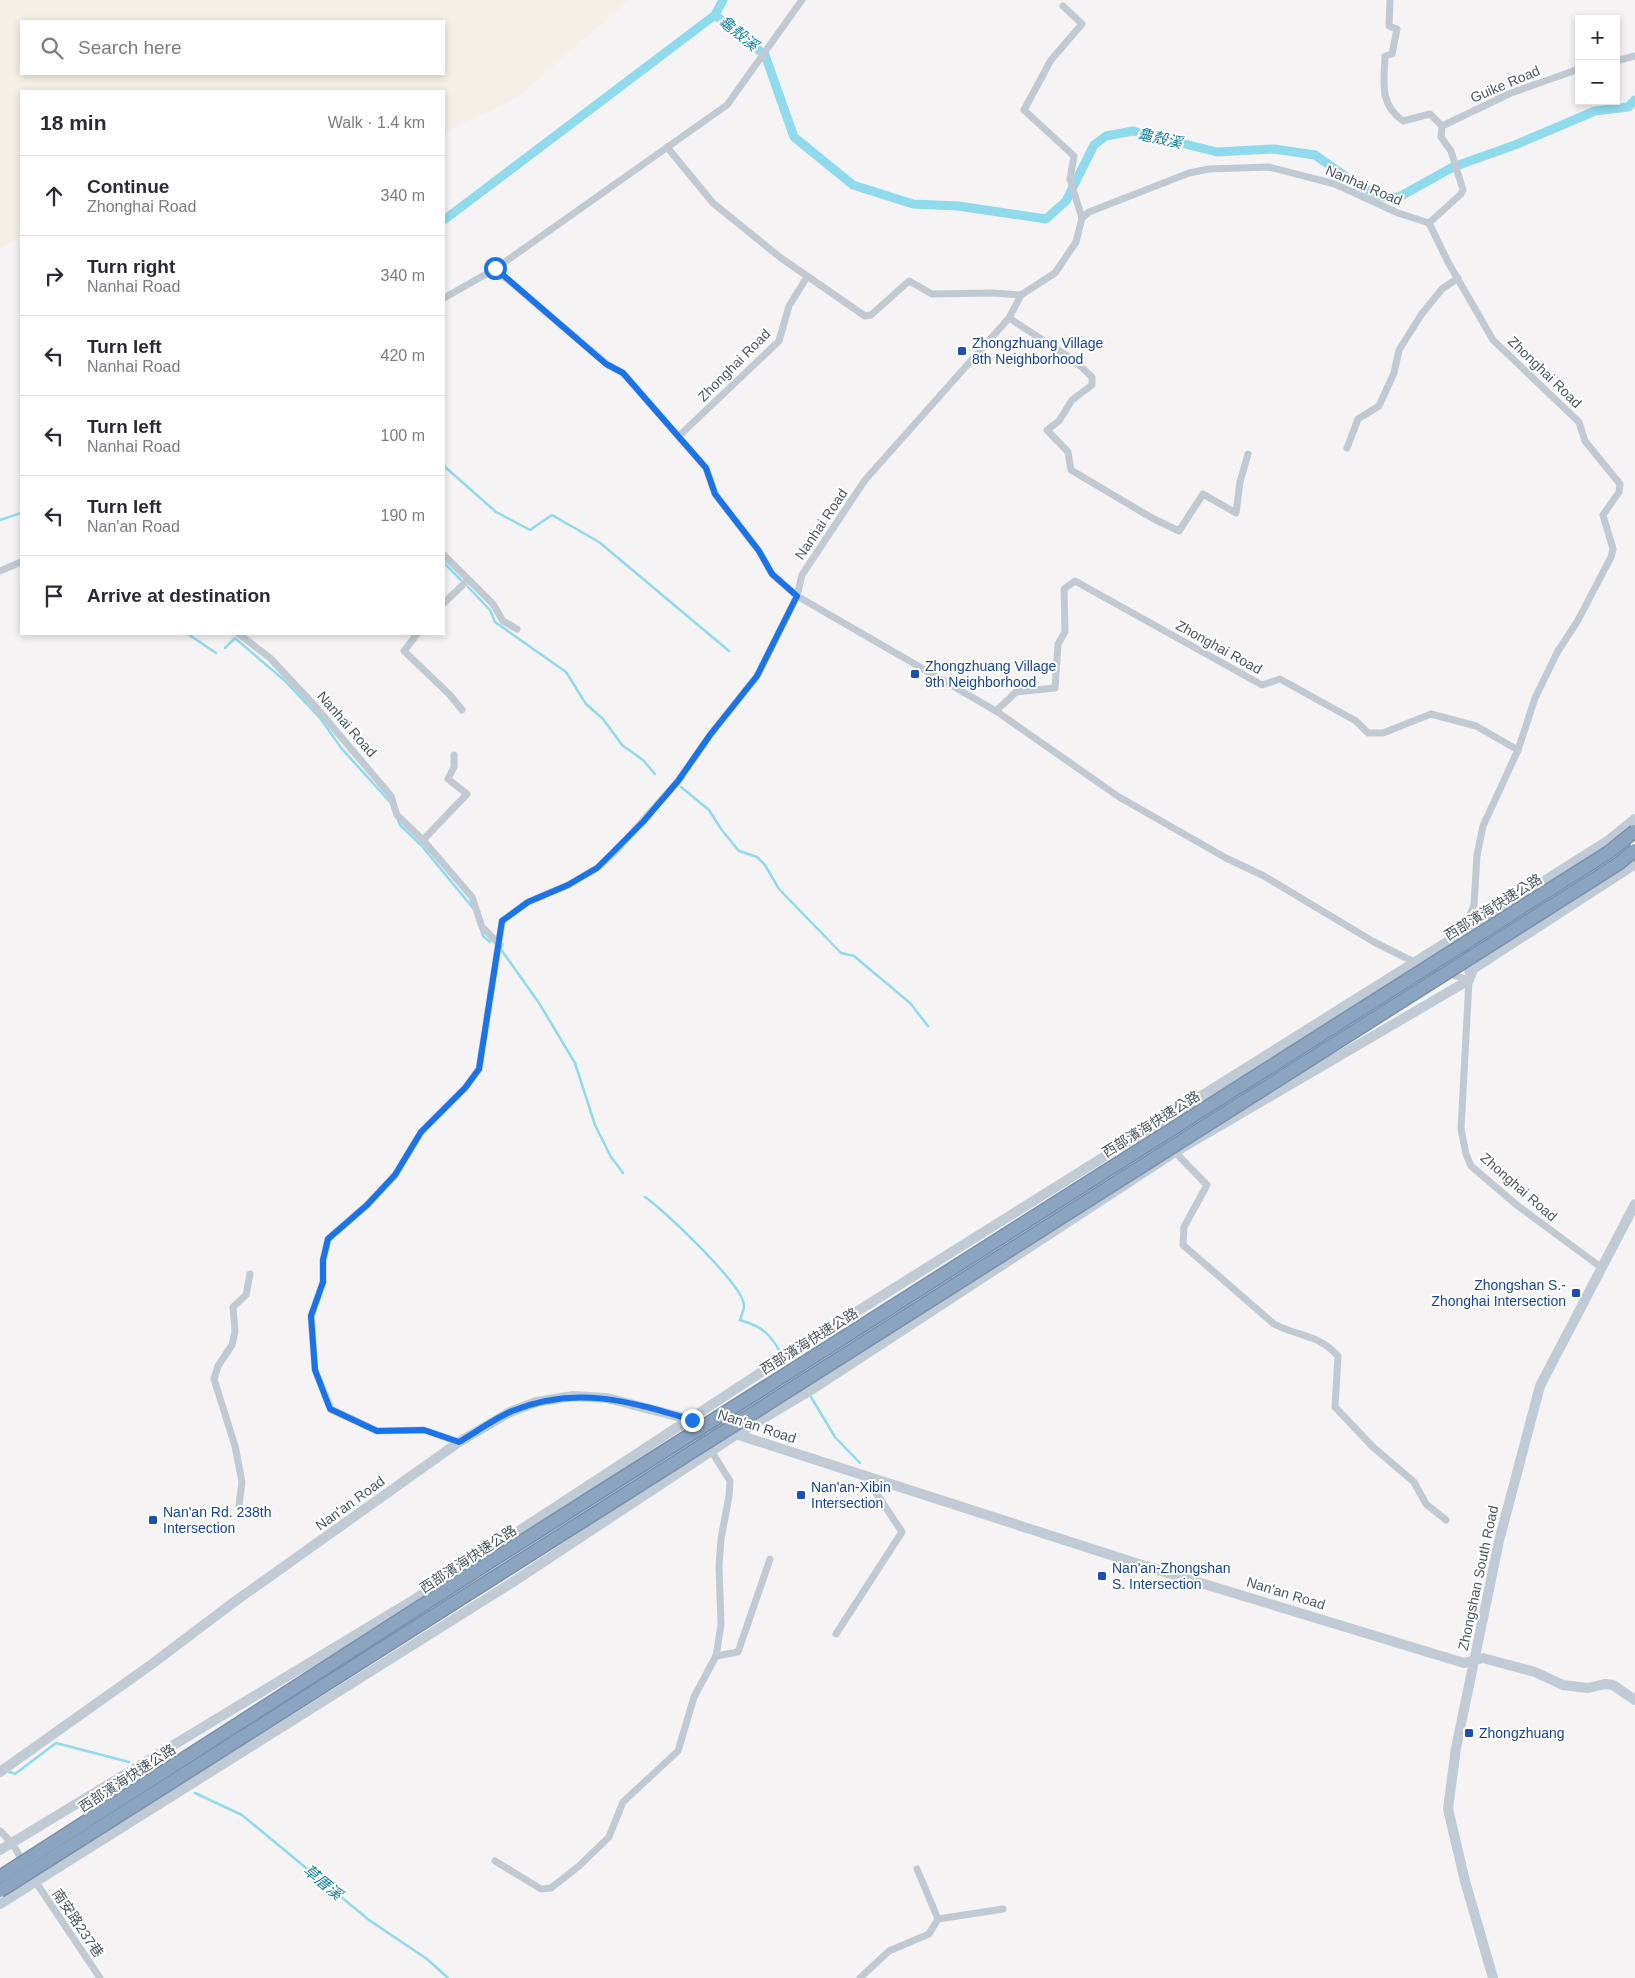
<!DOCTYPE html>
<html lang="en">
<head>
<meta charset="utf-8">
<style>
	body { margin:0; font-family:Arial,"Noto Sans TC",sans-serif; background:#f7f7f7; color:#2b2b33 }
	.controls { position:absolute; right:15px; top:15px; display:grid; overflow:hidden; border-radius:0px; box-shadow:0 2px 8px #0003 }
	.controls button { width:45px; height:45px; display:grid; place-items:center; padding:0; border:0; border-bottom:1px solid #e1e1e2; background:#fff; color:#2b2b33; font:25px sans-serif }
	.stop { position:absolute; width:15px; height:15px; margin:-11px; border:4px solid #1a73e8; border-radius:50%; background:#fff }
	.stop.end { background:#1a73e8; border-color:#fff; box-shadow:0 1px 5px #0008 }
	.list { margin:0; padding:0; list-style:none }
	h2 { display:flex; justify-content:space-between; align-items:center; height:65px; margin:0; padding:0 20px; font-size:21px }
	h2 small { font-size:16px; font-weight:400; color:#7c7c81 }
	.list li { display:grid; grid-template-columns:32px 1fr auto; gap:15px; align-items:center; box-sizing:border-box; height:80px; padding:0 20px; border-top:1px solid #e1e1e2 }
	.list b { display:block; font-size:19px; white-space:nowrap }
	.list p { margin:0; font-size:16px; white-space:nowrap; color:#7c7c81 }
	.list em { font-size:16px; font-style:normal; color:#7c7c81 }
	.icon { flex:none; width:28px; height:28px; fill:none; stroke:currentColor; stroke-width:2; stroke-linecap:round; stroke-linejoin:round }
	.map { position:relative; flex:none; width:1635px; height:1978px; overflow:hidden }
	.search { position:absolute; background:#fff; box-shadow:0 2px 8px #0003; left:20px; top:20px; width:425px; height:55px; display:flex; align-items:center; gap:12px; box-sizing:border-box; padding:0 18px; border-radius:0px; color:#7c7c81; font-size:19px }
	.panel { position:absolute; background:#fff; box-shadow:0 2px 8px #0003; left:20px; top:90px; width:425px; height:545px; border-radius:0px }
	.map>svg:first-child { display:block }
	.sand { fill:#f5f0e5; fill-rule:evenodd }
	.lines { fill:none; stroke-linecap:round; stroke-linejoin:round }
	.stream { stroke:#90daee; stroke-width:2.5 }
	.canal { stroke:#90daee; stroke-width:9 }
	.street { stroke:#c1cad2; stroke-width:7 }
	.secondary { stroke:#c1cbd6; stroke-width:10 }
	.highway-bridge-casing { stroke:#7690ad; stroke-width:15; stroke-linecap:butt }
	.highway-bridge { stroke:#8ba5c1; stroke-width:12 }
	.route { stroke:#1a73e8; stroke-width:6 }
	.transit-dot { fill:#1a4fb4; stroke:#fff; stroke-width:2 }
	.labels { text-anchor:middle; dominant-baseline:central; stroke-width:4; stroke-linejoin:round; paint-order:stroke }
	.street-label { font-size:14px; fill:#4a5661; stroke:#fff }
	.transit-label { font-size:14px; fill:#164399; stroke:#fff; text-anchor:start }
	.water-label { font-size:15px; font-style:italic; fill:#0c7c9b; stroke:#fff }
</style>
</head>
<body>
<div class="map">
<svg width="1635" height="1978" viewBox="0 0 1635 1978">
	<rect width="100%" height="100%" fill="#f5f3f3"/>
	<path class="sand" d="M 0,0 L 629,0 L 516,98 L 444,132 L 444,91 L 21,91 L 21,236 L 0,249 ZM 21,21 L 444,21 L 444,74 L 21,74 Z"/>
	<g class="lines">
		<g class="stream">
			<path d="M 444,466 L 496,512 L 530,530 L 552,515 L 599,542 L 729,651"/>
			<path d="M 0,520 L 21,513"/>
			<path d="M 444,563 L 461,580"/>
			<path d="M 468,587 L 490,610 L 495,622 L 566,672 L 586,704 L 603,719 L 622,745 L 643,760 L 655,774"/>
			<path d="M 188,634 L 216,653"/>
			<path d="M 225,648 L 235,638 L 285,681 L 320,718 L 342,749 L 391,803"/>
			<path d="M 681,787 L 709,810 L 721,829 L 739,851 L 757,857 L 765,865 L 779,889 L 841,953 L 854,956 L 910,1003 L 928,1026"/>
			<path d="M 398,820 L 400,825 L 421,845 L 473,908"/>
			<path d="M 481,929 L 483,936 L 490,942"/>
			<path d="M 500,948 L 539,1003 L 575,1063 L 595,1125 L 611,1157 L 623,1173"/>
			<path d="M 645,1197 C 664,1210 743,1285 744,1305 C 744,1310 741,1316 740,1320 C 763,1327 769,1333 781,1353"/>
			<path d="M 811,1397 L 835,1437 L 860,1463"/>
			<path d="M 7,1771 L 15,1774 L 56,1743 L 129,1762"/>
			<path d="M 195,1793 L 242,1815 L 369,1920 L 427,1959 L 448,1978"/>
		</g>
		<g class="canal">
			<path d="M 723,0 L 715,15 L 765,55 L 794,137 L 853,185 L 913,204 L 958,206 L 1046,219 L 1066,201 L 1094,145 L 1106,136 L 1133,131 L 1217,152 L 1274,149 L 1315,155 L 1359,186 L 1383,197 L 1399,197 L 1453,167 L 1515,145 L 1595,111 L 1628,107 L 1635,100"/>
			<path d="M 444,220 L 715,15"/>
		</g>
		<g class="street">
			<path d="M 1390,0 L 1389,26 L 1397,29 L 1392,54 L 1385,56 C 1384,83 1379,104 1403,121 L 1430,114 L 1442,126"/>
			<path d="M 1063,6 L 1082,24 L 1051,60 L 1024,110 L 1074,156 L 1070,179 L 1082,218"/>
			<path d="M 1616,61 L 1635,56"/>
			<path d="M 1442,126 L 1511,93 L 1579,69"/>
			<path d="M 667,147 L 713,203 L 781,258 L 865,316 L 871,315 L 909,281 L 932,294 L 993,293 L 1021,295"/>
			<path d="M 1429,223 L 1448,262 L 1493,340 L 1579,422 L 1585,441 L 1620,484 L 1619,492 L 1603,515 L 1613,549 L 1611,557 L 1577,622 L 1558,651 L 1535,698 L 1518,750 L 1483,826 L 1477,855 L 1474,905 L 1464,931"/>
			<path d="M 495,269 L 607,364 L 623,373 L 706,468 L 715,494 L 759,551 L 772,574 L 797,596 L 996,711 L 1119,797 L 1226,858 L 1264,876 L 1374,942 L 1416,963"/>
			<path d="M 444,298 L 495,269 L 727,105 L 802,0"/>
			<path d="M 1009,318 L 1075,361 L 1092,377 L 1092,385 L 1072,400 L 1059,421 L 1047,430 L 1068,452 L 1071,470 L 1152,518 L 1179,531 L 1203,494 L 1236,513 L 1240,482 L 1248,454"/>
			<path d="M 679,436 L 779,341 L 789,306 L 807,277"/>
			<path d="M 1347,448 L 1358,419 L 1379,406 L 1394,373 L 1399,350 L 1421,315 L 1442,289 L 1458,278"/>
			<path d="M 444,555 L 493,604 L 503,621 L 517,629"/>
			<path d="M 0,571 L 21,562"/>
			<path d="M 444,603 L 468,580"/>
			<path d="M 239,634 L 270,658 L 315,706 L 391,796 L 397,815 L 423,840 L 472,897 L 482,927 L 500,945"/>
			<path d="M 417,634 L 404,651 L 450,695 L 462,710"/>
			<path d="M 996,711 L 1016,692 L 1055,688 L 1058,644 L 1065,632 L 1064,589 L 1075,581 L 1262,685 L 1280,679 L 1356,721 L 1368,733 L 1383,733 L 1431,714 L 1476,726 L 1518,750"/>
			<path d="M 423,840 L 467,794 L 448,779 L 454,767 L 454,755"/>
			<path d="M 1464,941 L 1469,980 L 1461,1129 L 1466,1154 L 1471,1166 L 1518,1206 L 1602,1268"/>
			<path d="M 1426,967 L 1469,980"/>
			<path d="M 1175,1152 L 1207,1185 L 1184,1227 L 1183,1245 L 1274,1324 C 1296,1336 1319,1334 1338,1356 L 1335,1407 L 1373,1447 L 1414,1482 L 1426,1504 L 1446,1520"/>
			<path d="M 459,1442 L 424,1430 L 377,1431 L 331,1409 L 315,1370 L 311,1316 L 323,1282 L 323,1260 L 328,1239 L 367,1205 L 395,1175 L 421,1132 L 465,1088 L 479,1069 L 502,921 L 528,902 L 568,885 L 597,868 L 615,852 L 678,781 L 710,735 L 757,676 L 797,596 L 802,575 L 865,480 L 1009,318 L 1021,295 L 1055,273 L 1076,242 L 1082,218 L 1089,212 L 1189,173 L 1209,169 L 1269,167 L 1335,184 L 1398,213 L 1429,223 L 1461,194 L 1463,190 L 1451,151 L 1441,137 L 1442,126"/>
			<path d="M 239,1505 L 242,1482 L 235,1446 L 214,1379 L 218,1366 L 232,1345 L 235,1332 L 233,1307 L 246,1295 L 250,1274"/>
			<path d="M 836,1634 L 902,1532 L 865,1476"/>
			<path d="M 716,1656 L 738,1652 L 770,1559"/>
			<path d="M 0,1831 L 12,1843 L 25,1865"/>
			<path d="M 495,1861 L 541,1889 L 551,1888 L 579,1866 L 609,1837 L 623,1802 L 678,1751 L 694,1697 L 716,1656 L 721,1625 L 719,1566 L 721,1539 L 729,1496 L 730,1481 L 697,1428"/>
			<path d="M 33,1878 L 100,1978"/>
			<path d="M 938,1919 L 1003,1909"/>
			<path d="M 860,1978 L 889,1951 L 929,1934 L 938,1919 L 917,1869"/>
		</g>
		<g class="secondary">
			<path d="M 0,1772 L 152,1664 L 234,1602 L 459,1442 L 510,1412 L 536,1402 L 573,1396 L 607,1398 L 692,1420 L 1145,1566 L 1464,1663 L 1483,1658 L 1535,1672 L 1563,1685 L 1588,1688 L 1605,1684 L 1613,1685 L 1635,1700"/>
			<path d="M 0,1850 L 415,1599 L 789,1354 L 1463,932 L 1609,840 L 1635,819"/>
			<path d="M 0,1904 L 513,1582 L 737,1434 L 811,1390 L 1175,1152 L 1469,980 L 1473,969 L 1635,864"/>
			<path d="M 1493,1978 L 1465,1881 L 1448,1809 L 1456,1748 L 1499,1541 L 1540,1386 L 1635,1204"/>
		</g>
		<g class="highway-bridge-casing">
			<g id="highway-bridge">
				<path d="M 0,1877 L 496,1558 L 1609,852 L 1635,831"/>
				<path d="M 0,1891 L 1618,864 L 1635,850"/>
			</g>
		</g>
		<use href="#highway-bridge" class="highway-bridge"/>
	</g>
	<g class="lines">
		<path class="route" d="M 495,268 L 606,364 L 623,373 L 706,468 L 715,494 L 759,551 L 772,574 L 797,596 L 757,676 L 710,735 L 678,781 L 643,822 L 597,868 L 568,885 L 528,902 L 502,921 L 479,1069 L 465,1088 L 421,1132 L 395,1175 L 367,1205 L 328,1239 L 323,1260 L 323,1282 L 311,1316 L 315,1370 L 330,1409 L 377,1431 L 424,1430 L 459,1442 C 476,1432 494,1419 512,1411 C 576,1385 629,1401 692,1420"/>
	</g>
	<g class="transit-dot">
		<rect x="957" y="346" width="10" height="10" rx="2.5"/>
		<rect x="910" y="669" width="10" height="10" rx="2.5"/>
		<rect x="1571" y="1288" width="10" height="10" rx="2.5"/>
		<rect x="796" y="1490" width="10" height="10" rx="2.5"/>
		<rect x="148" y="1515" width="10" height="10" rx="2.5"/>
		<rect x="1097" y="1571" width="10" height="10" rx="2.5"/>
		<rect x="1464" y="1728" width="10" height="10" rx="2.5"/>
	</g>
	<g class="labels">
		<g class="street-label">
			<text transform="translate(1505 84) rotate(-23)">Guike Road</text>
			<text transform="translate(1364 185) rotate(23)">Nanhai Road</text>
			<text transform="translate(734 365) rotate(-45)">Zhonghai Road</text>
			<text transform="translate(1545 372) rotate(44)">Zhonghai Road</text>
			<text transform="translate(821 524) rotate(-56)">Nanhai Road</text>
			<text transform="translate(1219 647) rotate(29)">Zhonghai Road</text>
			<text transform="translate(347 724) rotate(49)">Nanhai Road</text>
			<text transform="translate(1493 907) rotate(-32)">西部濱海快速公路</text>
			<text transform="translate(1151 1124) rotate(-32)">西部濱海快速公路</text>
			<text transform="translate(1519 1187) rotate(41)">Zhonghai Road</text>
			<text transform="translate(809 1341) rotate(-32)">西部濱海快速公路</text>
			<text transform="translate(757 1426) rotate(18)">Nan'an Road</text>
			<text transform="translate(350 1503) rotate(-36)">Nan'an Road</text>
			<text transform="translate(468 1559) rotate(-33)">西部濱海快速公路</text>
			<text transform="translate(1478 1578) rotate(-78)">Zhongshan South Road</text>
			<text transform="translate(1286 1593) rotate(17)">Nan'an Road</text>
			<text transform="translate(127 1778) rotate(-33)">西部濱海快速公路</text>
			<text transform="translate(78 1923) rotate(56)">南安路237巷</text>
		</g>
		<g class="transit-label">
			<text x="972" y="343">Zhongzhuang Village<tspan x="972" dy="16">8th Neighborhood</tspan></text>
			<text x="925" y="666">Zhongzhuang Village<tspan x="925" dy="16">9th Neighborhood</tspan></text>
			<text x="1566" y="1285" text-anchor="end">Zhongshan S.-<tspan x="1566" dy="16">Zhonghai Intersection</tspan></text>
			<text x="811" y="1487">Nan'an-Xibin<tspan x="811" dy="16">Intersection</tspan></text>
			<text x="163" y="1512">Nan'an Rd. 238th<tspan x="163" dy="16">Intersection</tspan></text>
			<text x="1112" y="1568">Nan'an-Zhongshan<tspan x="1112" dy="16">S. Intersection</tspan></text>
			<text x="1479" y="1733">Zhongzhuang</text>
		</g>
		<g class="water-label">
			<text transform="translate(739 33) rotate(39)">龜殼溪</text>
			<text transform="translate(1160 138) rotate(13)">龜殼溪</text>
			<text transform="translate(323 1882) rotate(40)">草厝溪</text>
		</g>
	</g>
</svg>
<div class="controls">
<button>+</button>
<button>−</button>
</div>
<div class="stop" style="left:495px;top:268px"></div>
<div class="stop end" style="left:692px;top:1420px"></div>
<div class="search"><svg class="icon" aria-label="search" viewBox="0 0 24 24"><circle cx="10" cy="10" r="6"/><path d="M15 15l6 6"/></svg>Search here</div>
<section class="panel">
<h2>18 min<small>Walk · 1.4 km</small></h2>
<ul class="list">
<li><svg class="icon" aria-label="ahead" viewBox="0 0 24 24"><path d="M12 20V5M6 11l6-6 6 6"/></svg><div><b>Continue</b><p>Zhonghai Road</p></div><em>340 m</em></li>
<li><svg class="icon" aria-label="right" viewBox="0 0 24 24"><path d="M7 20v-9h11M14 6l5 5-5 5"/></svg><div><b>Turn right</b><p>Nanhai Road</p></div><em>340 m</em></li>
<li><svg class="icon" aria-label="left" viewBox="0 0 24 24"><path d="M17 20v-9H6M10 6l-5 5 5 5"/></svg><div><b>Turn left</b><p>Nanhai Road</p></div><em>420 m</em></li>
<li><svg class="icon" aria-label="left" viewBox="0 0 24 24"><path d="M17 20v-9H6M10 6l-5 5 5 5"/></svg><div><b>Turn left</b><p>Nanhai Road</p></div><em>100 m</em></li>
<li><svg class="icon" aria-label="left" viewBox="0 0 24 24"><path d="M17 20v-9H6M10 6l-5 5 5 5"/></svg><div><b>Turn left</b><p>Nan'an Road</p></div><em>190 m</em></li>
<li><svg class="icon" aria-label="arrive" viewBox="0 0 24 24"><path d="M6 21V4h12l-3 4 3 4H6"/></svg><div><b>Arrive at destination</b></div></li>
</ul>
</section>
</div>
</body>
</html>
